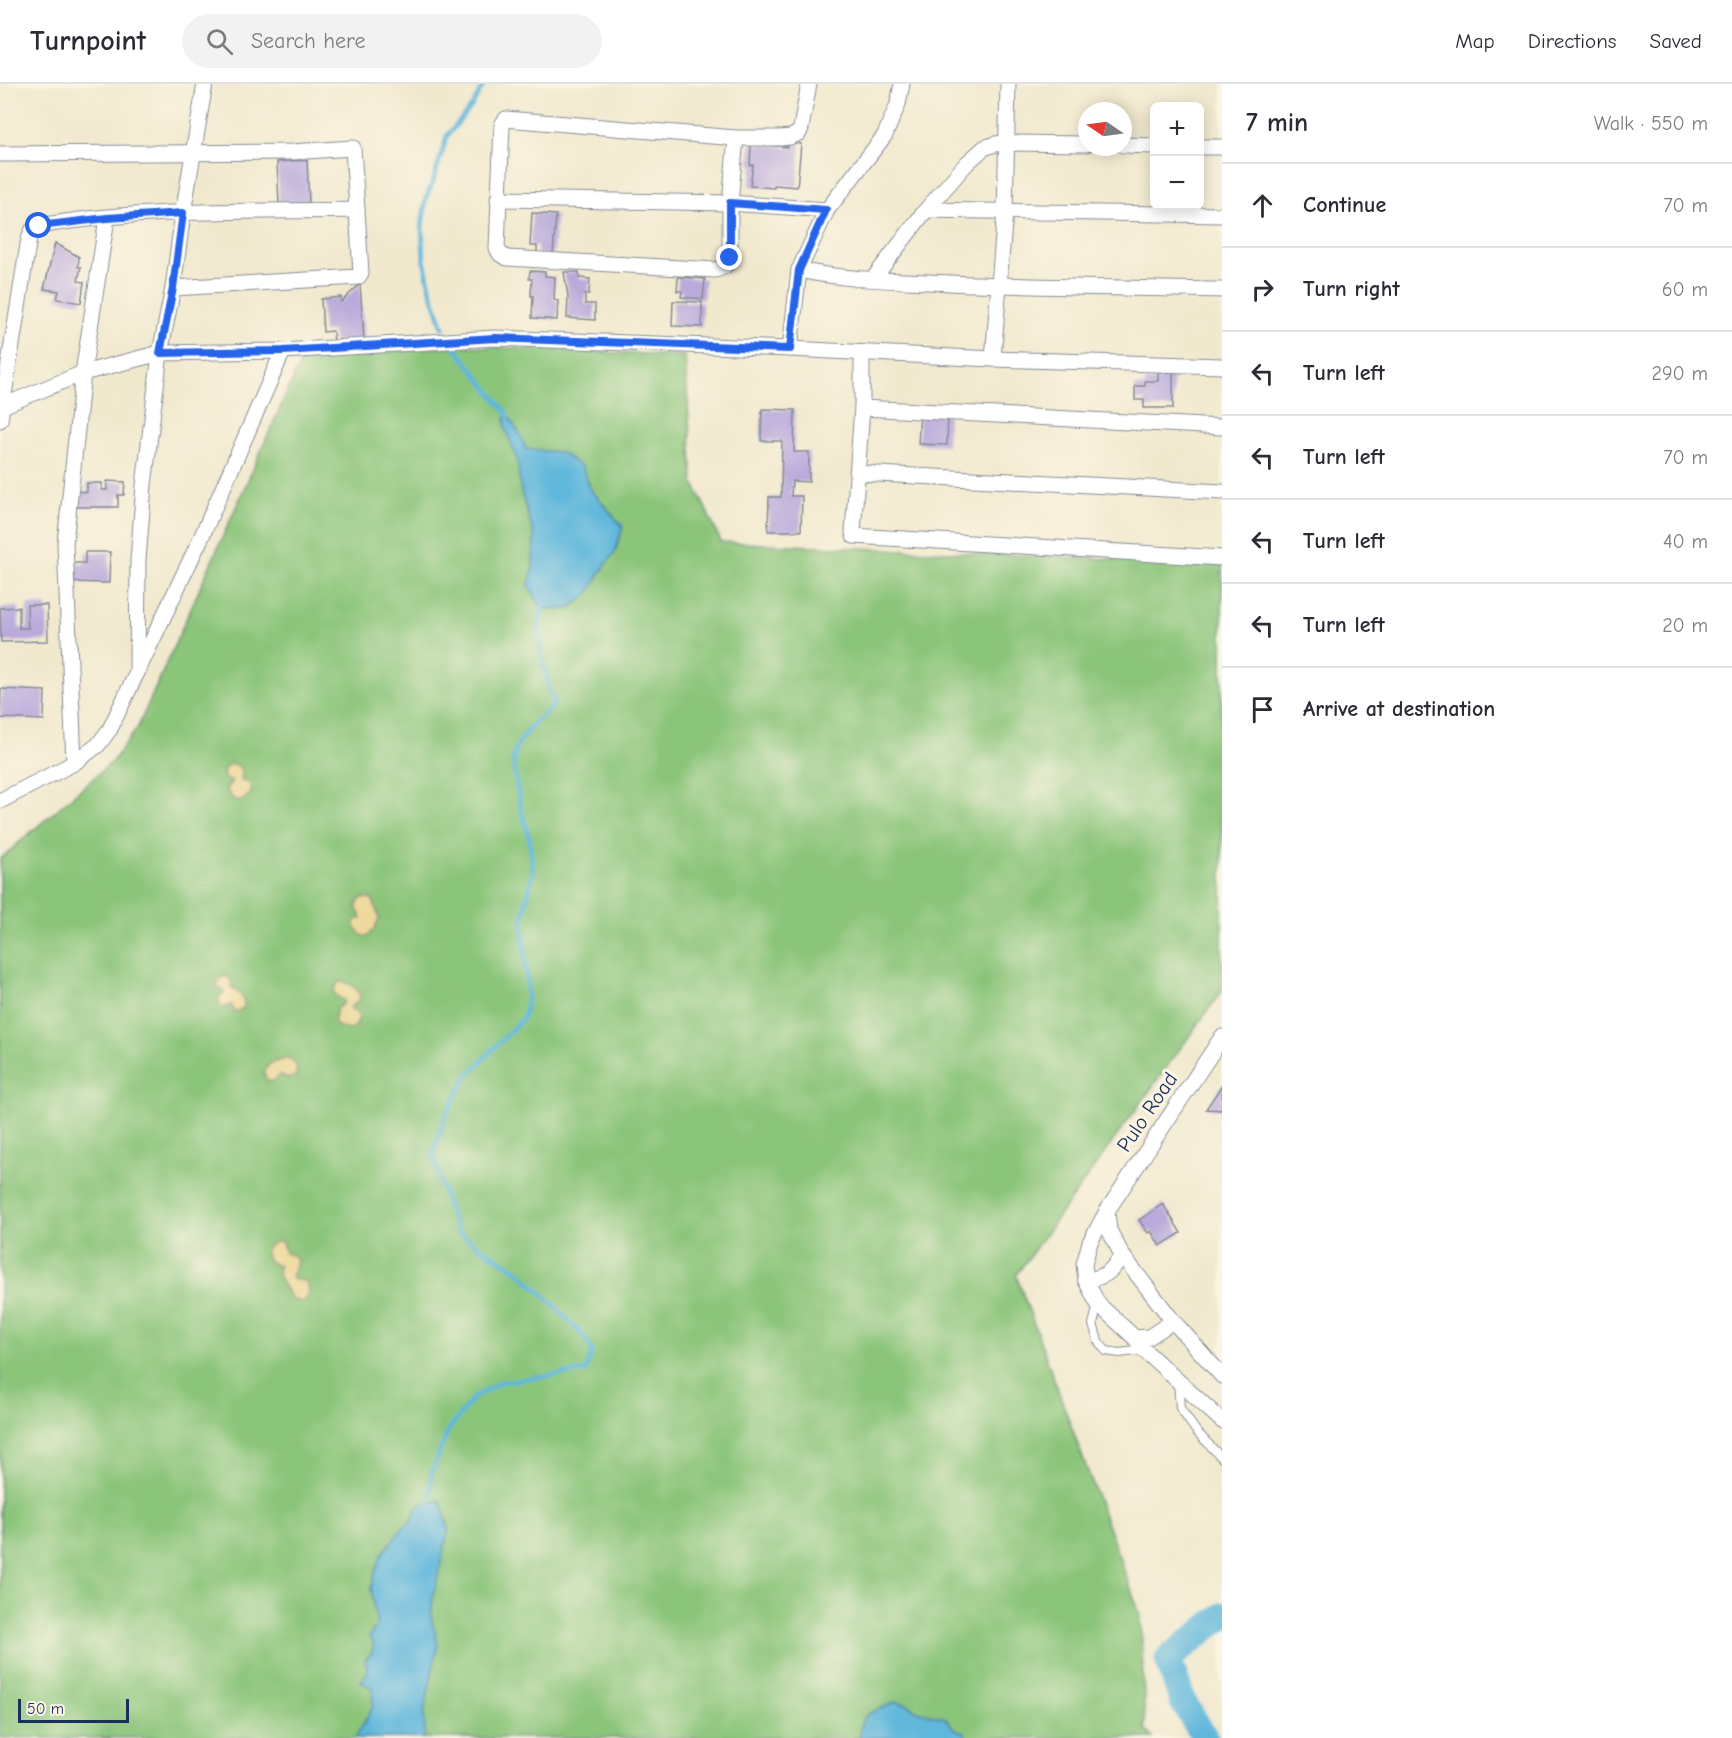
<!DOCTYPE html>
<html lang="en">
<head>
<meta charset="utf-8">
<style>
	body { margin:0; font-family:"Comic Neue",sans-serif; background:#f2f2f3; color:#2b2b33 }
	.controls { position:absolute; right:18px; top:18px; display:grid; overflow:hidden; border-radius:9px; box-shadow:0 3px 15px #0003 }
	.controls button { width:54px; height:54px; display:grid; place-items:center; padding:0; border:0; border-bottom:2px solid #e1e1e2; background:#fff; color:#2b2b33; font:30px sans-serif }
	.compass { position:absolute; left:1078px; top:18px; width:54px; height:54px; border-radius:50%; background:#fff; box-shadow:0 3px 15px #0003; rotate:283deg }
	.scale { position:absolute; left:18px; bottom:15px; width:111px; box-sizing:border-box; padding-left:6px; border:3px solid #1b2f5e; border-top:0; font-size:16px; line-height:21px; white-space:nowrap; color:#1b2f5e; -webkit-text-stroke:4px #fcf5e5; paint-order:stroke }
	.stop { position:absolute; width:18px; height:18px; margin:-14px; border:4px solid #2563eb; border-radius:50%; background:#fff }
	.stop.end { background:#2563eb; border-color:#fff; box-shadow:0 2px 6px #0008 }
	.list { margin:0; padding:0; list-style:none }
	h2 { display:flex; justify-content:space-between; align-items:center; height:78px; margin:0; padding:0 24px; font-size:26px }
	h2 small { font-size:20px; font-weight:400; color:#7c7c81 }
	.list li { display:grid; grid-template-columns:39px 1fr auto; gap:18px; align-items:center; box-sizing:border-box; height:84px; padding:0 24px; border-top:2px solid #e1e1e2 }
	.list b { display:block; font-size:22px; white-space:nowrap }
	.list em { font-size:20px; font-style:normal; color:#7c7c81 }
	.icon { flex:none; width:33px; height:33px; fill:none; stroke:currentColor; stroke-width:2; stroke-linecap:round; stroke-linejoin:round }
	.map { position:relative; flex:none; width:1222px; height:1654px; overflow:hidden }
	header { display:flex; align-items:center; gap:36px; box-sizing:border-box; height:84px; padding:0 30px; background:#fff; border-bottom:2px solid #e1e1e2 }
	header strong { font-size:28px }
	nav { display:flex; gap:33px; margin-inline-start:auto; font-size:21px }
	.search { width:420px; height:54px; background:#f2f2f3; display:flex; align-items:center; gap:15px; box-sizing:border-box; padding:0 21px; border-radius:33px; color:#7c7c81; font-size:22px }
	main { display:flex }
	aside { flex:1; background:#fff }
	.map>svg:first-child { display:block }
	.green { fill:#8bc57a; stroke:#537a6c; stroke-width:1.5 }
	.sand { fill:#eeda9e; stroke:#84847e; stroke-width:1.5 }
	.water { fill:#5eb7dc; stroke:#3c739d; stroke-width:1.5 }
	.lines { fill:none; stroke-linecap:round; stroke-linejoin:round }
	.stream { stroke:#5eb7dc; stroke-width:4.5 }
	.river { stroke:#5eb7dc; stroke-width:27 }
	.building { fill:#b9aadb }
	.lane-casing { stroke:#868c96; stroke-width:10 }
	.street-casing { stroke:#868c96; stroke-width:17 }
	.lane { stroke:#fff; stroke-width:8 }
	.street { stroke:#fff; stroke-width:15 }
	.route { stroke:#2563eb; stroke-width:8 }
	.labels { text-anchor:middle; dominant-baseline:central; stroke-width:6; stroke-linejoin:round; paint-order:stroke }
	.street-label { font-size:21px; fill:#1b2f5e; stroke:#fcf5e5 }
</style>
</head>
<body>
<header>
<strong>Turnpoint</strong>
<div class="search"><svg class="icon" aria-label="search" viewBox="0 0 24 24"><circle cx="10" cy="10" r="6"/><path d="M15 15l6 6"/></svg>Search here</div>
<nav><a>Map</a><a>Directions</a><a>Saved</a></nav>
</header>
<main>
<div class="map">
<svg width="1222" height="1654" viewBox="0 0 1222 1654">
	<rect width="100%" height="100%" fill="#fcf5e5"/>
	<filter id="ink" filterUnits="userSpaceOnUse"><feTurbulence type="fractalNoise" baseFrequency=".0167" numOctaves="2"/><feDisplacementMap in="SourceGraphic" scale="12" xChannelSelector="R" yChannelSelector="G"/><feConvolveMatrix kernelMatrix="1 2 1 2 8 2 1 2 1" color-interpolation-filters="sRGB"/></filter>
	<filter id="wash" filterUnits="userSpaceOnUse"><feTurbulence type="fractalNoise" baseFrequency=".008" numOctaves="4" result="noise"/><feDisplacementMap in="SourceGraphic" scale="24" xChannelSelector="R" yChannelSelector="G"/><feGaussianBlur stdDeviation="1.35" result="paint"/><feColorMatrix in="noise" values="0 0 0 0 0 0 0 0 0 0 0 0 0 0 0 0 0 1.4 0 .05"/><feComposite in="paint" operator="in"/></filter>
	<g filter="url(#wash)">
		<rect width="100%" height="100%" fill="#f1e9ce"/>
		<path class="green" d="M 467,262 L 685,272 L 693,397 L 721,458 L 1222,480 L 1222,907 L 1016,1191 L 1141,1533 L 1145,1645 L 1153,1654 L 0,1654 L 0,775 L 112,678 L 138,643 L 301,277 L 359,269 Z"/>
		<g class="sand">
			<path d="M 231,679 L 239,682 L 242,690 L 241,697 L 247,697 L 251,700 L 251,709 L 243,716 L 234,716 L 226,705 L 232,697 L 225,695 L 223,690 L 224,685 Z"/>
			<path d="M 361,814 L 368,814 L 373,816 L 379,834 L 374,846 L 365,853 L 359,849 L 354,840 L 356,836 L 362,834 L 356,823 Z"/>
			<path d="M 228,892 L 232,899 L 231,904 C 240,909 244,912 244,923 L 238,927 L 234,927 L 231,920 L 224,924 L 219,921 L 219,913 L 225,907 L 217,903 L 218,896 L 222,893 Z"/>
			<path d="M 342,897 C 351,901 360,904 360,915 L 350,924 L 358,929 C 359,938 357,943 349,946 L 337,942 L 334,936 L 337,924 L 343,920 L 344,917 C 337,911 329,911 338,899 Z"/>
			<path d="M 288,974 L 297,982 L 296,992 L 287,995 L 281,990 L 274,997 L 267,997 L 264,989 L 269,980 Z"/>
			<path d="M 277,1157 L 282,1158 L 285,1169 L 294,1172 L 297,1178 L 291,1193 L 293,1196 C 302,1196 306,1195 309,1205 L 305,1216 L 300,1218 L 291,1214 L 282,1199 L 278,1190 L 279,1182 C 269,1179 264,1174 267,1163 Z"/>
		</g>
		<g class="water">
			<path d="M 506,328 L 520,350 L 526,365 L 560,368 L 582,383 L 591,406 L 623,443 L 615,468 L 600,489 L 589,509 L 569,525 L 542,525 L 529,501 L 533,483 L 534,452 L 521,407 L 517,375 L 505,343 Z"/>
			<path d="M 440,1416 L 449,1444 L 433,1513 L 431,1534 L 438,1560 L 424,1629 L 425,1654 L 355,1654 L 373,1623 L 372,1604 L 361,1598 L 368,1587 L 365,1577 L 372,1568 L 374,1559 L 369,1553 L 377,1541 L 371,1505 L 375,1489 L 382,1470 L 402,1445 L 413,1435 L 417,1422 Z"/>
			<path d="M 895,1618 L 906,1620 L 917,1627 L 945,1634 L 955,1645 L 965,1649 L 966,1654 L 860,1654 C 860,1622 874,1631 895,1618 Z"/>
		</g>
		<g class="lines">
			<g class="stream">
				<path d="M 443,244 L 430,204 L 424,176 L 422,143 L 426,114 L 434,95 L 447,52 L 472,22 L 484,0"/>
				<path d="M 454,262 L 506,328 L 508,333"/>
				<path d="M 429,1423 L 432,1388 L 439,1369 L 449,1345 L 473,1314 L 500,1298 L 586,1287 L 592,1267 L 585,1254 L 551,1218 L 518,1187 L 458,1149 L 448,1124 L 433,1070 L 445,1033 L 467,992 L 523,934 L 527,917 L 527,896 L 522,838 L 533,788 L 529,753 L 521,726 L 513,678 L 516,663 L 530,643 L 555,620 C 545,593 534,551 543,522"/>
			</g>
			<path class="river" d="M 1205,1654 L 1183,1618 L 1168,1575 L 1222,1532"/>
		</g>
		<g id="blocks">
			<g class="building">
				<path d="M 788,58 L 801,60 L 797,103 L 774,101 L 774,104 L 750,102 L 753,81 L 750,81 L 751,60 L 788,63 Z"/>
				<path d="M 307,76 L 309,120 L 279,121 L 277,78 Z"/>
				<path d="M 532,129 L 556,131 L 553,171 L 537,170 L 537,162 L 530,162 Z"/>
				<path d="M 55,159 L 79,173 L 78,183 L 81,183 L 78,197 L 84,198 L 81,219 L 57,215 L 59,207 L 44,205 Z"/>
				<path d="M 530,187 L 545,188 L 545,192 L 555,193 L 554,216 L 558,217 L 557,236 L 532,234 L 533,212 L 531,212 L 532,195 L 529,195 Z"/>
				<path d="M 564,188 L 579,188 L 579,194 L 590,195 L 589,210 L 585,210 L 585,220 L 595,220 L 595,236 L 567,234 L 568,213 Z"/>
				<path d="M 678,193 L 705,195 L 703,215 L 681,213 L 682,207 L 677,207 Z"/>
				<path d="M 360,200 L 364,255 L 334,258 L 333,247 L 323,248 L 321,215 L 341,213 L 341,218 Z"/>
				<path d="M 673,217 L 702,218 L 702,243 L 672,242 Z"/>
				<path d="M 1158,288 L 1173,288 L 1173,324 L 1144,324 L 1144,316 L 1135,316 L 1135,302 L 1145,302 L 1145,297 L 1158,297 Z"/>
				<path d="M 762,325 L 795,326 L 794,368 L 809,368 L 809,398 L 792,397 L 791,412 L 802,412 L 801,447 L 768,447 L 769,413 L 781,413 L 782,357 L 761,357 Z"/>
				<path d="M 920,329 L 948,330 L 947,361 L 918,360 Z"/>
				<path d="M 107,397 L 125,398 L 124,411 L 118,411 L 118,423 L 73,423 L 74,407 L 87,408 L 87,399 L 102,399 L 102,406 L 107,406 Z"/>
				<path d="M 85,468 L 110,468 L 109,499 L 68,498 L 68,479 L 85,479 Z"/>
				<path d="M 27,521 L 47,521 L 48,557 L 1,558 L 0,524 L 19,523 L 19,544 L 28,544 Z"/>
				<path d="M 1,605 L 45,607 L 44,636 L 0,634 Z"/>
				<path d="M 1222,1001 L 1222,1026 L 1206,1025 Z"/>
				<path d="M 1163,1120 L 1181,1149 L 1160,1162 L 1151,1147 L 1148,1149 L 1139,1136 Z"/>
			</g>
		</g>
	</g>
	<g filter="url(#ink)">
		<use href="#blocks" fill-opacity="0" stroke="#868c96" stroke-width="1.5"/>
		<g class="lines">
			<g class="lane-casing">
				<g id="lane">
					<path d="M 1098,1221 L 1093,1240 L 1098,1257 L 1106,1267 L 1119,1269 L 1144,1266"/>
					<path d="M 1178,1298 L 1180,1324 L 1196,1347 L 1222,1374"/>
				</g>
			</g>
			<g class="street-casing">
				<g id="street">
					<path d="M 736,54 L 730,119 L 730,174 C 727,182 723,184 715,186 L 507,174 L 500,170 L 497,164 L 502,41 L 506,35 L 736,54 L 780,54 L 790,53 L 799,49 L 801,44 L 809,0"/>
					<path d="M 1123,61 L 1154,62"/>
					<path d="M 1200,63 L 1222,63"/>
					<path d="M 0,70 L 291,68 L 353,64 L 361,189 L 358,193 L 173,204"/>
					<path d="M 498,115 L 730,119 L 827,126"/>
					<path d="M 926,126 L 1222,131"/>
					<path d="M 799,186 C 848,197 899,196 949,199 C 1040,203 1131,204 1222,206"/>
					<path d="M 873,195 L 926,126 L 967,79 L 984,64 L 995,60 L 1005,59 L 1087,60"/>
					<path d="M 790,265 L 799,186 L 827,126 L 885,51 L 898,20 L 902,0"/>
					<path d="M 862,269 L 862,324 L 853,448 L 854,452 L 1222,474"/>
					<path d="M 993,275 L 1005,127 L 1008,0"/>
					<path d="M 0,323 L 83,289 L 160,269 L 283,267 L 495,254 L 790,265 L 993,275 L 1222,282"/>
					<path d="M 862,324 L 1222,343"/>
					<path d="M 0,336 L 29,154 L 32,147 L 39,142 C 143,124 251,128 357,126"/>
					<path d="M 859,389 L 1222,408"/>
					<path d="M 137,589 L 138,476 L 144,401 L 160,269 L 173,204 L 183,129 L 205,0"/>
					<path d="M 74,679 L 65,459 L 83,289 L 107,134"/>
					<path d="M 0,717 L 74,679 L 98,661 L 110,645 L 201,454 L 283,267"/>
					<path d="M 1222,953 L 1107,1127 L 1090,1158 L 1084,1180 L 1086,1197 L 1098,1220 L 1135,1254 L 1144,1266 L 1222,1337"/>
					<path d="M 1107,1127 L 1109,1146 L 1122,1171 L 1173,1237 L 1222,1292"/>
					<path d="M 1086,1197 C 1106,1192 1111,1189 1122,1171"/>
					<path d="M 1135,1254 L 1149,1253 L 1173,1237"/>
				</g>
			</g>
			<use href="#lane" class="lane"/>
			<use href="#street" class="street"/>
		</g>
	</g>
	<g class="lines" filter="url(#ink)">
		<path class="route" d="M 39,142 L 107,134 L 183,129 L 173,204 L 160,269 L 283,267 L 495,254 L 790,265 L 799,186 L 826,126 L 730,119 L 730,174"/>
	</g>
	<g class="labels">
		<g class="street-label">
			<text transform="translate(1147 1028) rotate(-56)">Pulo Road</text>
		</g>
	</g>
</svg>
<div class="controls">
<button>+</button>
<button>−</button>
</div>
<svg class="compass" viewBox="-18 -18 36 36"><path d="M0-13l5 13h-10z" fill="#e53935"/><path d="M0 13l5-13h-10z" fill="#7c7c81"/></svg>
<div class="scale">50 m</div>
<div class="stop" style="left:39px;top:142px"></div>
<div class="stop end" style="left:730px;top:174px"></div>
</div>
<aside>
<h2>7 min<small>Walk · 550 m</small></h2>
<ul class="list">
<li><svg class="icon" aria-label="ahead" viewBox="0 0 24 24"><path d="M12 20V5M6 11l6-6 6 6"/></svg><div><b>Continue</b></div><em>70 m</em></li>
<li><svg class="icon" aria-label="right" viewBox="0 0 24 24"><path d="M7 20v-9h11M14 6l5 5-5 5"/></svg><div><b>Turn right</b></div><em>60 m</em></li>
<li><svg class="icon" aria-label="left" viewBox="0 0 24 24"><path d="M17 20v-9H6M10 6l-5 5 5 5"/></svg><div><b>Turn left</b></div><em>290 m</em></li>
<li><svg class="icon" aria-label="left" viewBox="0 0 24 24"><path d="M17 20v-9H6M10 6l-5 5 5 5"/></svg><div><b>Turn left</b></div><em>70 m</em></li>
<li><svg class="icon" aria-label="left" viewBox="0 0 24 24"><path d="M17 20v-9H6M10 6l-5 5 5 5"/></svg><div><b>Turn left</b></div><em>40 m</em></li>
<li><svg class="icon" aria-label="left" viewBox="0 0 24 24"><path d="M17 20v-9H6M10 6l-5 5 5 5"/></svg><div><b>Turn left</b></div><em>20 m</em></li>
<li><svg class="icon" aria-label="arrive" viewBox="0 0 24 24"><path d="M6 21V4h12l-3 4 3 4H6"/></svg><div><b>Arrive at destination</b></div></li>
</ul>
</aside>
</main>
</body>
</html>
